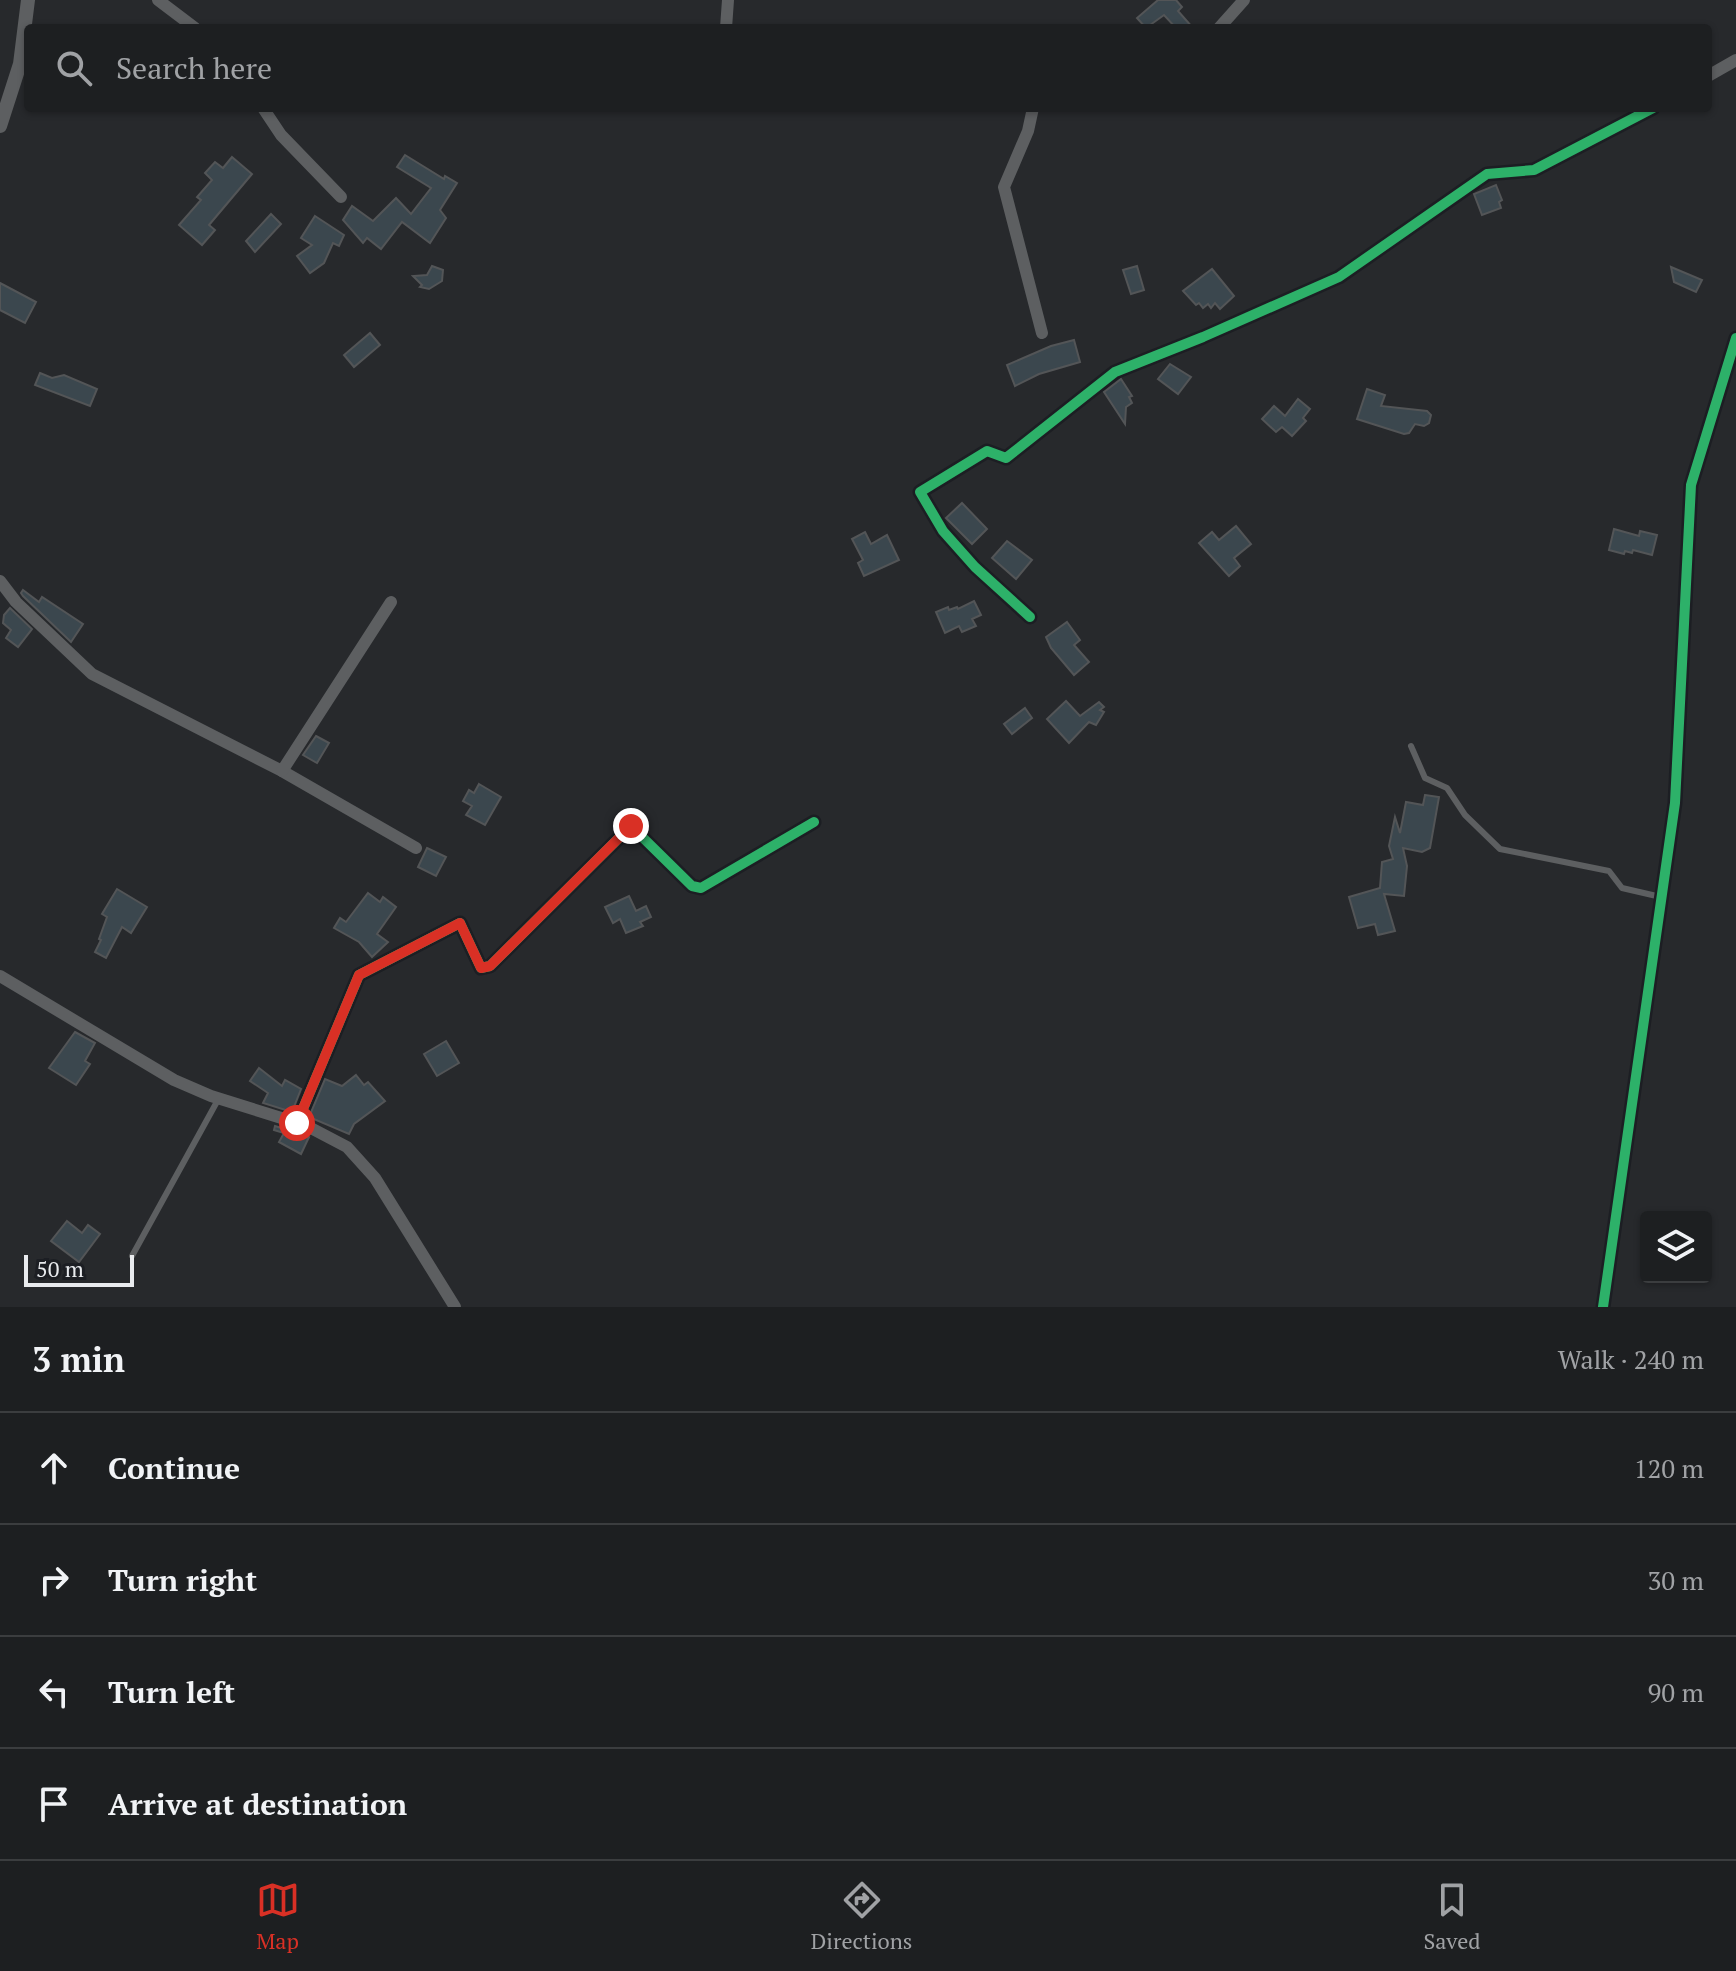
<!DOCTYPE html>
<html lang="en">
<head>
<meta charset="utf-8">
<style>
	body { margin:0; font-family:"PT Serif",serif; background:#2a2c2e; color:#f1f3f6 }
	.controls { position:absolute; right:24px; bottom:24px; display:grid; overflow:hidden; border-radius:8px; box-shadow:0 2px 6px #0004 }
	.controls button { width:72px; height:72px; display:grid; place-items:center; padding:0; border:0; border-bottom:2px solid #3b3d3f; background:#1d1f21; color:#f1f3f6; font:40px sans-serif }
	.scale { position:absolute; left:24px; bottom:20px; width:110px; box-sizing:border-box; padding-left:8px; border:4px solid #e9ebee; border-top:0; font-size:22px; line-height:28px; white-space:nowrap; color:#e9ebee; -webkit-text-stroke:6px #1c1e23; paint-order:stroke }
	.stop { position:absolute; width:24px; height:24px; margin:-18px; border:6px solid #d93025; border-radius:50%; background:#fff }
	.stop.end { background:#d93025; border-color:#fff; box-shadow:0 2px 8px #0008 }
	.list { margin:0; padding:0; list-style:none }
	h2 { display:flex; justify-content:space-between; align-items:center; height:104px; margin:0; padding:0 32px; font-size:34px }
	h2 small { font-size:26px; font-weight:400; color:#a0a2a5 }
	.list li { display:grid; grid-template-columns:52px 1fr auto; gap:24px; align-items:center; box-sizing:border-box; height:112px; padding:0 32px; border-top:2px solid #3b3d3f }
	.list b { display:block; font-size:30px; white-space:nowrap }
	.list em { font-size:26px; font-style:normal; color:#a0a2a5 }
	.icon { flex:none; width:44px; height:44px; fill:none; stroke:currentColor; stroke-width:2; stroke-linecap:round; stroke-linejoin:round }
	.map { position:relative; flex:none; width:1736px; height:1307px; overflow:hidden }
	.search { position:absolute; background:#1d1f21; box-shadow:0 2px 6px #0004; left:24px; right:24px; top:24px; height:88px; display:flex; align-items:center; gap:20px; box-sizing:border-box; padding:0 28px; border-radius:8px; color:#a0a2a5; font-size:30px }
	.sheet { height:552px; background:#1d1f21 }
	nav { display:flex; justify-content:space-around; align-items:center; box-sizing:border-box; height:112px; border-top:2px solid #3b3d3f; background:#1d1f21; font-size:22px; color:#a0a2a5 }
	nav a { display:grid; justify-items:center; gap:4px }
	nav .on { color:#d93025 }
	.map>svg:first-child { display:block }
	.building { fill:#3b474e; stroke:#535557; stroke-width:2 }
	.lines { fill:none; stroke-linecap:round; stroke-linejoin:round }
	.service { stroke:#5d5f61; stroke-width:6 }
	.minor { stroke:#5d5f61; stroke-width:12 }
	.tertiary { stroke:#5d5f61; stroke-width:14 }
	.cycleway-casing { stroke:#1c1e23; stroke-width:15 }
	.cycleway { stroke:#2db169; stroke-width:10 }
	.route { stroke:#d93025; stroke-width:10 }
</style>
</head>
<body>
<div class="map">
<svg width="1736" height="1307" viewBox="0 0 1736 1307">
	<rect width="100%" height="100%" fill="#27292c"/>
	<g class="building">
		<path d="M 1158,0 L 1176,0 L 1182,7 L 1178,11 L 1193,28 L 1176,28 L 1164,15 L 1146,28 L 1137,18 Z"/>
		<path d="M 405,155 L 444,179 L 445,176 L 457,183 L 440,210 L 446,218 L 430,243 L 402,222 L 381,249 L 367,238 L 363,243 L 343,220 L 352,206 L 373,221 L 396,198 L 411,214 L 431,188 L 397,167 Z"/>
		<path d="M 232,157 L 252,174 L 209,225 L 215,230 L 202,245 L 179,225 L 201,200 L 197,197 L 212,180 L 205,173 L 215,162 L 223,168 Z"/>
		<path d="M 1496,185 L 1502,200 L 1499,202 L 1501,208 L 1482,215 L 1474,194 Z"/>
		<path d="M 271,214 L 281,224 L 255,252 L 246,241 Z"/>
		<path d="M 315,216 L 344,235 L 339,246 L 333,243 L 324,263 L 310,273 L 297,256 L 312,245 L 301,238 Z"/>
		<path d="M 432,266 L 443,270 L 442,281 L 429,289 L 420,287 L 422,285 L 413,276 L 427,275 Z"/>
		<path d="M 1137,266 L 1144,290 L 1131,294 L 1123,270 Z"/>
		<path d="M 1671,267 L 1702,280 L 1696,292 L 1674,282 Z"/>
		<path d="M 1212,269 L 1234,296 L 1220,309 L 1215,303 L 1211,308 L 1208,304 L 1203,308 L 1199,303 L 1196,305 L 1183,291 Z"/>
		<path d="M 0,283 L 36,302 L 25,323 L 0,310 Z"/>
		<path d="M 370,333 L 380,345 L 354,367 L 344,355 Z"/>
		<path d="M 1074,340 L 1080,362 L 1039,374 L 1015,386 L 1007,365 L 1051,346 Z"/>
		<path d="M 1170,364 L 1191,377 L 1178,394 L 1158,379 Z"/>
		<path d="M 40,373 L 52,378 L 64,375 L 97,389 L 90,406 L 35,385 Z"/>
		<path d="M 1121,379 L 1132,396 L 1129,397 L 1132,403 L 1126,407 L 1125,424 L 1104,392 Z"/>
		<path d="M 1367,389 L 1385,395 L 1381,406 L 1427,411 L 1431,415 L 1429,423 L 1424,426 L 1415,424 L 1409,433 L 1404,434 L 1357,419 Z"/>
		<path d="M 1298,399 L 1310,409 L 1303,418 L 1306,421 L 1292,436 L 1282,427 L 1276,432 L 1262,419 L 1274,406 L 1285,416 Z"/>
		<path d="M 962,503 L 987,529 L 972,544 L 946,518 Z"/>
		<path d="M 1236,526 L 1251,544 L 1234,558 L 1240,566 L 1229,576 L 1199,543 L 1212,532 L 1219,540 Z"/>
		<path d="M 1614,529 L 1639,536 L 1640,531 L 1657,535 L 1652,555 L 1633,550 L 1632,553 L 1625,551 L 1624,554 L 1609,550 Z"/>
		<path d="M 865,532 L 871,544 L 887,535 L 899,560 L 864,576 L 858,563 L 863,560 L 852,539 Z"/>
		<path d="M 1007,541 L 1032,560 L 1016,579 L 992,558 Z"/>
		<path d="M 23,590 L 39,602 L 42,597 L 83,624 L 71,642 L 23,596 L 21,593 Z"/>
		<path d="M 974,601 L 981,615 L 972,619 L 976,626 L 962,632 L 959,626 L 945,633 L 936,612 L 948,607 L 949,610 L 957,607 L 958,609 Z"/>
		<path d="M 10,608 L 32,629 L 18,647 L 6,638 L 11,630 L 3,623 L 4,615 Z"/>
		<path d="M 1067,622 L 1080,640 L 1074,645 L 1089,662 L 1074,675 L 1051,648 L 1046,637 Z"/>
		<path d="M 1066,701 L 1080,716 L 1099,702 L 1104,707 L 1100,710 L 1104,712 L 1096,725 L 1089,722 L 1069,743 L 1047,719 Z"/>
		<path d="M 1025,708 L 1032,718 L 1012,734 L 1004,724 Z"/>
		<path d="M 316,736 L 329,743 L 317,763 L 303,755 Z"/>
		<path d="M 479,784 L 501,797 L 485,825 L 466,815 L 472,806 L 463,801 L 469,790 L 474,793 Z"/>
		<path d="M 1425,795 L 1439,797 L 1430,848 L 1422,852 L 1403,848 L 1407,866 L 1404,896 L 1384,894 L 1395,931 L 1378,935 L 1375,924 L 1358,928 L 1349,897 L 1380,888 L 1382,862 L 1393,859 L 1389,846 L 1395,817 L 1400,833 L 1406,802 L 1423,805 Z"/>
		<path d="M 427,848 L 446,857 L 436,876 L 418,867 Z"/>
		<path d="M 117,889 L 147,907 L 131,933 L 122,927 L 106,958 L 95,952 L 101,940 L 99,939 L 107,917 L 102,914 Z"/>
		<path d="M 368,893 L 380,902 L 383,897 L 396,907 L 377,934 L 388,942 L 372,957 L 359,942 L 334,928 L 340,918 L 346,922 Z"/>
		<path d="M 629,896 L 636,911 L 646,906 L 651,917 L 640,922 L 643,926 L 626,933 L 620,919 L 613,923 L 605,907 Z"/>
		<path d="M 75,1032 L 95,1043 L 85,1061 L 90,1064 L 76,1085 L 49,1068 Z"/>
		<path d="M 446,1041 L 459,1063 L 437,1076 L 424,1054 Z"/>
		<path d="M 259,1068 L 282,1086 L 285,1080 L 301,1089 L 292,1112 L 263,1103 L 268,1093 L 250,1081 Z"/>
		<path d="M 356,1075 L 364,1085 L 368,1082 L 385,1101 L 354,1124 L 349,1134 L 309,1117 L 325,1079 L 342,1086 Z"/>
		<path d="M 275,1126 L 309,1137 L 301,1154 L 279,1142 L 284,1133 L 274,1130 Z"/>
		<path d="M 67,1221 L 82,1233 L 88,1225 L 100,1234 L 79,1262 L 51,1241 Z"/>
	</g>
	<g class="lines">
		<g class="service">
			<path d="M 1411,746 L 1425,778 L 1447,788 L 1465,815 L 1500,849 L 1609,871 L 1622,888 L 1661,897"/>
			<path d="M 132,1256 L 219,1098"/>
		</g>
		<g class="minor">
			<path d="M 158,0 L 195,28"/>
			<path d="M 726,28 L 728,0"/>
			<path d="M 1219,28 L 1244,0"/>
			<path d="M 1708,76 L 1736,60"/>
			<path d="M 263,108 L 281,135 L 341,197"/>
			<path d="M 1033,108 L 1028,131 L 1004,187 L 1042,333"/>
			<path d="M 0,581 L 16,602 L 92,674 L 282,771 L 416,848"/>
			<path d="M 1030,617 L 975,567 L 943,531 L 920,492 L 987,451 L 1006,458 L 1115,372 L 1203,337 L 1339,277 L 1487,174 L 1534,170 L 1653,108"/>
			<path d="M 282,771 L 391,602"/>
			<path d="M 0,976 L 174,1080 L 211,1096 L 307,1126 L 347,1147 L 375,1178 L 455,1307"/>
			<path d="M 297,1123 L 359,975 L 460,923 L 481,968 L 490,966 L 631,826 L 692,886 L 701,888 L 814,822"/>
			<path d="M 1603,1307 L 1675,803 L 1691,485 L 1736,338"/>
		</g>
		<path class="tertiary" d="M 0,126 L 20,64 L 28,0"/>
		<g class="cycleway-casing">
			<g id="cycleway">
				<path d="M 1030,617 L 975,567 L 943,531 L 920,492 L 987,451 L 1006,458 L 1115,372 L 1203,337 L 1339,277 L 1487,174 L 1534,170 L 1653,108"/>
				<path d="M 297,1123 L 359,975 L 460,923 L 481,968 L 490,966 L 631,826 L 692,886 L 701,888 L 814,822"/>
				<path d="M 1603,1307 L 1675,803 L 1691,485 L 1736,338"/>
			</g>
		</g>
		<use href="#cycleway" class="cycleway"/>
	</g>
	<g class="lines">
		<path class="route" d="M 297,1123 L 359,975 L 460,923 L 481,968 L 490,966 L 631,826"/>
	</g>
</svg>
<div class="controls">
<button><svg class="icon" aria-label="layers" viewBox="0 0 24 24"><path d="M12 4l9 5-9 5-9-5zM3 14l9 5 9-5"/></svg></button>
</div>
<div class="scale">50 m</div>
<div class="stop" style="left:297px;top:1123px"></div>
<div class="stop end" style="left:631px;top:826px"></div>
<div class="search"><svg class="icon" aria-label="search" viewBox="0 0 24 24"><circle cx="10" cy="10" r="6"/><path d="M15 15l6 6"/></svg>Search here</div>
</div>
<section class="sheet">
<h2>3 min<small>Walk · 240 m</small></h2>
<ul class="list">
<li><svg class="icon" aria-label="ahead" viewBox="0 0 24 24"><path d="M12 20V5M6 11l6-6 6 6"/></svg><div><b>Continue</b></div><em>120 m</em></li>
<li><svg class="icon" aria-label="right" viewBox="0 0 24 24"><path d="M7 20v-9h11M14 6l5 5-5 5"/></svg><div><b>Turn right</b></div><em>30 m</em></li>
<li><svg class="icon" aria-label="left" viewBox="0 0 24 24"><path d="M17 20v-9H6M10 6l-5 5 5 5"/></svg><div><b>Turn left</b></div><em>90 m</em></li>
<li><svg class="icon" aria-label="arrive" viewBox="0 0 24 24"><path d="M6 21V4h12l-3 4 3 4H6"/></svg><div><b>Arrive at destination</b></div></li>
</ul>
</section>
<nav>
<a class="on"><svg class="icon" aria-label="map" viewBox="0 0 24 24"><path d="M3 6l6-2 6 2 6-2v14l-6 2-6-2-6 2zM9 4v14M15 6v14"/></svg>Map</a>
<a><svg class="icon" aria-label="directions" viewBox="0 0 24 24"><path d="M12 3l9 9-9 9-9-9zM9 14v-3h6M13 9l2 2-2 2"/></svg>Directions</a>
<a><svg class="icon" aria-label="saved" viewBox="0 0 24 24"><path d="M7 4h10v16l-5-4-5 4z"/></svg>Saved</a>
</nav>
</body>
</html>
